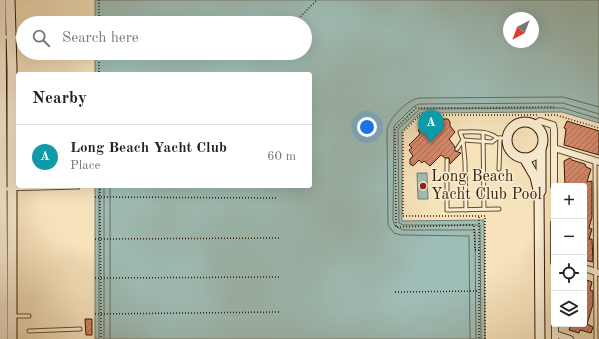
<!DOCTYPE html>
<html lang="en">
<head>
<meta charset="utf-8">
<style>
	body { margin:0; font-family:"Old Standard TT",serif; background:#f2f2f2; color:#222 }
	.controls { position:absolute; right:12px; bottom:12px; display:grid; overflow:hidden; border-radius:4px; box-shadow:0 4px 16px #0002 }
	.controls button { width:36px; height:36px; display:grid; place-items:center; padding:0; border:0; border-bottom:1px solid #e0e0e0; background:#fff; color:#222; font:20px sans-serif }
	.compass { position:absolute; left:503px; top:12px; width:36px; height:36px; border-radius:50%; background:#fff; box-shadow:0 4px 16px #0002; rotate:222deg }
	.you { position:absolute; left:367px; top:127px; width:14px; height:14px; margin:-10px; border:3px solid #fff; border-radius:50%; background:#1a73e8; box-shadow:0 0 0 6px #1a73e833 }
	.badge { display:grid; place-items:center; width:26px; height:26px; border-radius:50%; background:#8f2418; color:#fff; font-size:13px; font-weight:700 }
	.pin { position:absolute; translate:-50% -33px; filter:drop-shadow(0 1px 2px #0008) }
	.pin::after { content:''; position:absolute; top:21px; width:14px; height:12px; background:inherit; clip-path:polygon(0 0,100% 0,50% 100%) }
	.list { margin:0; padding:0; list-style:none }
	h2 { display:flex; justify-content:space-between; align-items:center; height:52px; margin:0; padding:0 16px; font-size:17px }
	h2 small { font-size:13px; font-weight:400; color:#767676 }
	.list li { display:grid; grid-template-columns:26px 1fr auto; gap:12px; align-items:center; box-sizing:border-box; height:64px; padding:0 16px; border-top:1px solid #e0e0e0 }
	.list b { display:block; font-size:15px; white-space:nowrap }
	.list p { margin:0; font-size:13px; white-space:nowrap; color:#767676 }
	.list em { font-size:13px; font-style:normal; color:#767676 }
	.icon { flex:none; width:22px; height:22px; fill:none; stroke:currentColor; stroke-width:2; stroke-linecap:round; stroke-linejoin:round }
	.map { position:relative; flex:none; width:599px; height:339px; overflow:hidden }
	.search { position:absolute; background:#fff; box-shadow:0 4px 16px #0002; left:16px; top:16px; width:296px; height:44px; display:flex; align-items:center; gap:10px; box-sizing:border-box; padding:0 14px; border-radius:22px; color:#767676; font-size:15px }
	.panel { position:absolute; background:#fff; box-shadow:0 4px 16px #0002; left:16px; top:72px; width:296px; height:116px; border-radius:4px }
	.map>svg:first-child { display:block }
	.water { fill:#9ebdb6; stroke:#747c6e; fill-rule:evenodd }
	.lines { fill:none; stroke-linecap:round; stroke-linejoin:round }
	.shore { stroke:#6a6c5c; stroke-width:1 }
	.building { fill:url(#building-hatch); stroke:#361b03 }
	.service-casing { stroke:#664d31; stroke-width:5 }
	.minor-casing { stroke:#664d31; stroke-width:8 }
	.secondary-casing { stroke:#361b03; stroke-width:11 }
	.path { stroke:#361b03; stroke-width:1.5; stroke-dasharray:1 2; stroke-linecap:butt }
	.service { stroke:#f9ecd3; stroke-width:3 }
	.minor { stroke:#f9ecd3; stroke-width:6 }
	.secondary { stroke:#f9ecd3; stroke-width:9 }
	.poi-dot { fill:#8f2418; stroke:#f9ecd3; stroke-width:1.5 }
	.labels { text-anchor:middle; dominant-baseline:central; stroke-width:3; stroke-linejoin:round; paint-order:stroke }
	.poi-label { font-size:16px; fill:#361b03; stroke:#f9ecd3; text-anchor:start }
</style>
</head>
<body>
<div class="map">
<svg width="599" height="339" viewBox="0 0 599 339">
	<defs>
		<pattern id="building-hatch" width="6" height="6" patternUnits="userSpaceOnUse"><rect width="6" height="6" fill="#d2886b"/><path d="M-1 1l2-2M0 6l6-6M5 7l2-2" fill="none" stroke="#ab6e56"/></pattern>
	</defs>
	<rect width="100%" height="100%" fill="#f6e2bb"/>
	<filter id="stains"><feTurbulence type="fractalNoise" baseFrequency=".005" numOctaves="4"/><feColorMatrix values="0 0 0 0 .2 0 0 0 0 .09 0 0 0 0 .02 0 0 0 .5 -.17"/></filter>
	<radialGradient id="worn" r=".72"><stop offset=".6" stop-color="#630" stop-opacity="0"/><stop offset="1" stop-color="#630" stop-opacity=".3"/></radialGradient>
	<g class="water">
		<path d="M 95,0 L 599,0 L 599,123 L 562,112 L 420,113 L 402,131 L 402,221 L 484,220 L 485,339 L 95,339 L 95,186 L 310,186 L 310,74 L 95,74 L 95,53 L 305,53 L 305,23 L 95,23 ZM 509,18 L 533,18 L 533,42 L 509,42 Z"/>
		<path d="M 417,173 L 427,173 L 428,199 L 418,199 Z"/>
	</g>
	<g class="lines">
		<g class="shore">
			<path d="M 99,186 L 99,339"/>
			<path d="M 104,186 L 104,339"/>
			<path d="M 110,186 L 110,339"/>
			<path d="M 470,339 L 469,236 L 401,235 L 394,233 L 388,225 L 387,131 C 388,119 407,100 419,98 L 563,97 L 599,107"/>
			<path d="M 476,339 L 475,230 L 403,230 L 395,226 L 393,220 L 394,126 L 413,107 L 419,104 L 563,103 L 599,114"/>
			<path d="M 481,339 L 480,225 L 403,225 L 399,223 L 398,129 L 420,109 L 563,108 L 599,119"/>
		</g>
	</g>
	<g class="building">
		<path d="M 428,119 L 448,119 L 450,122 L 450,126 L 455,132 L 449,139 L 455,147 L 455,151 L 461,153 L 450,164 L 449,158 L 445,158 L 441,155 L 430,166 L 424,161 L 422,163 L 419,160 L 413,166 L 410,164 L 410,159 L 413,156 L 409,150 L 412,148 L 409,145 L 420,134 L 418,130 Z"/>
		<path d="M 567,121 L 599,131 L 599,155 L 564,145 L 566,129 L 564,128 Z"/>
		<path d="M 570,158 L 572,160 L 585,164 L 586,167 L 591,169 L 587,182 L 592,181 L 592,217 L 589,228 L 592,229 L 589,239 L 592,239 L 593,262 L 584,260 L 584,186 L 565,186 L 564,161 Z"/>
		<path d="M 584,279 L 592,282 L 590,290 L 593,291 L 593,304 L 587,324 L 593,327 L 591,333 L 580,330 L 579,333 L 569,330 L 570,327 L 565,325 L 584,324 Z"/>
		<path d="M 85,319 L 92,319 L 92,335 L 86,335 Z"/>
	</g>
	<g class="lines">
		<g class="service-casing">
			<g id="service">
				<path d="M 2,37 L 23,38"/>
				<path d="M 483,133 L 484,209"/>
				<path d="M 463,140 L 492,142 L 497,138 L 506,138"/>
				<path d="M 457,149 L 463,140"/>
				<path d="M 447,160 L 447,210 L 499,209"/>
				<path d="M 595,161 L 596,339"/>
				<path d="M 499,169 L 500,138"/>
				<path d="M 3,189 L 78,187"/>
				<path d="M 466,210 L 465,162 L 463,140 L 460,132 C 471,132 488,130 497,138"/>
				<path d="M 14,316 L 29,316"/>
				<path d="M 29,331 L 80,329"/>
			</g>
		</g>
		<g class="minor-casing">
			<g id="minor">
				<path d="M 535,124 L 540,121 L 553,125 L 554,130 L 554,186"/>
				<path d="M 554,148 L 599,162"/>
				<path d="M 554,223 L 554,262"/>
				<path d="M 584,268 L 599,273"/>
				<path d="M 555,324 L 555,339"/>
				<path d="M 555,334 L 570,339"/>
			</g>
		</g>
		<g class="secondary-casing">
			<g id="secondary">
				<path d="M 1,0 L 3,339"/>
				<path d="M 10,0 L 12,68 L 12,339"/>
				<circle cx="525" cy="140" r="18"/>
				<path d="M 524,158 L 535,177 L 539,194 L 540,339"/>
				<path d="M 541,191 L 541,149"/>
			</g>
		</g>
		<g class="path">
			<path d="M 99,0 L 99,23"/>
			<path d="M 294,23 L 317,0"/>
			<path d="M 99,53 L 99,74"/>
			<path d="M 545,115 L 556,115 L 599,128"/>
			<path d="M 100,186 L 101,339"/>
			<path d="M 95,197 L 278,198"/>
			<path d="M 479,217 L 479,339"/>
			<path d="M 95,239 L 279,238"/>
			<path d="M 479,250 L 475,250 L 474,225 L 396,227 L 395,129 L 416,108 L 555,107"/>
			<path d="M 95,278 L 279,277"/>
			<path d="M 395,292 L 479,291"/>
			<path d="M 95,314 L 279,312"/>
			<path d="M 485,339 L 485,216 L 403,216 L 403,132 L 420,115 L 537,115"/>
		</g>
		<use href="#service" class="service"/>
		<use href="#minor" class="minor"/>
		<use href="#secondary" class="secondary"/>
	</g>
	<circle class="poi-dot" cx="423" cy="186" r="4"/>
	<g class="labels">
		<g class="poi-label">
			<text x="431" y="177">Long Beach<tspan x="431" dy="18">Yacht Club Pool</tspan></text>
		</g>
	</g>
	<rect width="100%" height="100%" filter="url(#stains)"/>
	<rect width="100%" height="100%" fill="url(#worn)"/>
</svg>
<div class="controls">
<button>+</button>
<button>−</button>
<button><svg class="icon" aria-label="locate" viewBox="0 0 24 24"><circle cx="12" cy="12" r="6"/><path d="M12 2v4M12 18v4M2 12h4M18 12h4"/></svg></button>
<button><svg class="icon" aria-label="layers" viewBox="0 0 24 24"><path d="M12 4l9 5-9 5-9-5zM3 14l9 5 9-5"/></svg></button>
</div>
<svg class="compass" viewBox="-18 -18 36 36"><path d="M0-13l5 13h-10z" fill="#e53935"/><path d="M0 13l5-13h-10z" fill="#767676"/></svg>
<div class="you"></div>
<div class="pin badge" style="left:431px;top:143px;background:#0f9aa8">A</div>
<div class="search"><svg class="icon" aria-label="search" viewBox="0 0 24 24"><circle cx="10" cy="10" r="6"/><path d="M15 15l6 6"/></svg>Search here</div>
<section class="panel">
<h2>Nearby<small></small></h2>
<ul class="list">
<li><span class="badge" style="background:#0f9aa8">A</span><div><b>Long Beach Yacht Club</b><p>Place</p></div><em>60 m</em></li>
</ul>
</section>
</div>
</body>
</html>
